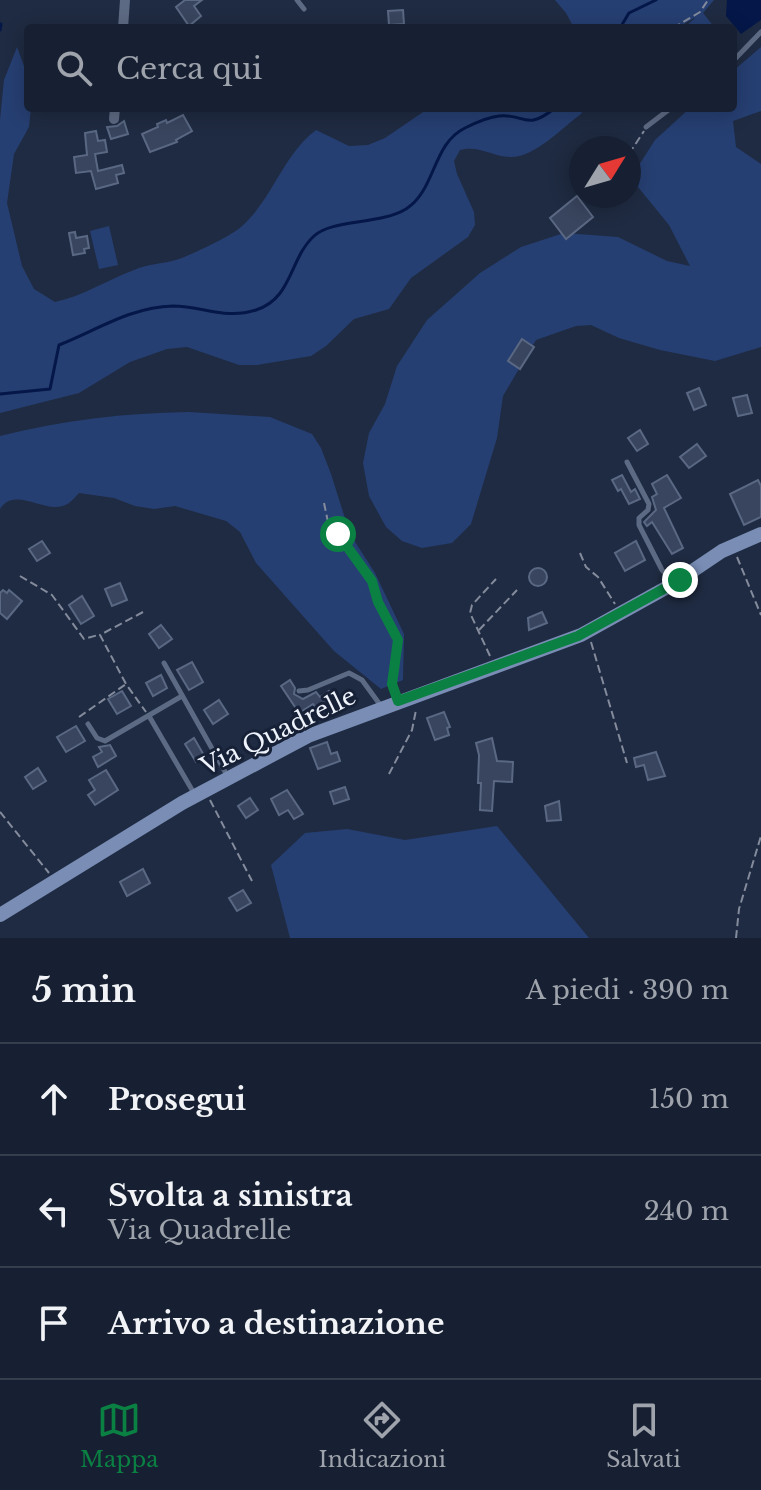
<!DOCTYPE html>
<html lang="it">
<head>
<meta charset="utf-8">
<style>
	body { margin:0; font-family:"Libre Baskerville",serif; background:#242d3e; color:#f1f3f6 }
	.compass { position:absolute; left:569px; top:136px; width:72px; height:72px; border-radius:50%; background:#172032; box-shadow:0 4px 20px #0003; rotate:53deg }
	.stop { position:absolute; width:24px; height:24px; margin:-18px; border:6px solid #0b8043; border-radius:50%; background:#fff }
	.stop.end { background:#0b8043; border-color:#fff; box-shadow:0 2px 8px #0008 }
	.list { margin:0; padding:0; list-style:none }
	h2 { display:flex; justify-content:space-between; align-items:center; height:104px; margin:0; padding:0 32px; font-size:34px }
	h2 small { font-size:26px; font-weight:400; color:#9ea3ac }
	.list li { display:grid; grid-template-columns:52px 1fr auto; gap:24px; align-items:center; box-sizing:border-box; height:112px; padding:0 32px; border-top:2px solid #363e4d }
	.list b { display:block; font-size:30px; white-space:nowrap }
	.list p { margin:0; font-size:26px; white-space:nowrap; color:#9ea3ac }
	.list em { font-size:26px; font-style:normal; color:#9ea3ac }
	.icon { flex:none; width:44px; height:44px; fill:none; stroke:currentColor; stroke-width:2; stroke-linecap:round; stroke-linejoin:round }
	.map { position:relative; flex:none; width:761px; height:938px; overflow:hidden }
	.search { position:absolute; background:#172032; box-shadow:0 4px 20px #0003; left:24px; right:24px; top:24px; height:88px; display:flex; align-items:center; gap:20px; box-sizing:border-box; padding:0 28px; border-radius:8px; color:#9ea3ac; font-size:30px }
	.sheet { height:440px; background:#172032 }
	nav { display:flex; justify-content:space-around; align-items:center; box-sizing:border-box; height:112px; border-top:2px solid #363e4d; background:#172032; font-size:22px; color:#9ea3ac }
	nav a { display:grid; justify-items:center; gap:4px }
	nav .on { color:#0b8043 }
	.map>svg:first-child { display:block }
	.green { fill:#263f72 }
	.water { fill:#041748 }
	.lines { fill:none; stroke-linecap:round; stroke-linejoin:round }
	.stream { stroke:#041748; stroke-width:3 }
	.building { fill:#39455e; stroke:#5a6883; stroke-width:2 }
	.path { stroke:#838b9c; stroke-width:2; stroke-dasharray:8 4; stroke-linecap:butt }
	.lane { stroke:#5d6a83; stroke-width:5 }
	.street { stroke:#5d6a83; stroke-width:10 }
	.secondary { stroke:#798db5; stroke-width:14 }
	.route { stroke:#0b8043; stroke-width:10 }
	.labels { text-anchor:middle; dominant-baseline:central; stroke-width:6; stroke-linejoin:round; paint-order:stroke }
	.street-label { font-size:24px; fill:#eef3fc; stroke:#162137 }
</style>
</head>
<body>
<div class="map">
<svg width="761" height="938" viewBox="0 0 761 938">
	<rect width="100%" height="100%" fill="#1f2b42"/>
	<g class="green">
		<path d="M 555,0 L 714,0 L 703,13 L 715,28 L 684,28 L 696,17 L 677,28 L 574,28 L 566,13 Z"/>
		<path d="M 17,47 L 28,77 L 28,108 L 31,108 L 29,127 L 14,154 L 7,203 L 22,266 L 34,289 L 55,302 C 83,296 107,280 134,270 C 147,264 162,264 176,260 C 189,256 231,236 241,227 C 273,199 282,156 316,130 L 349,146 L 368,145 L 385,138 L 429,108 L 584,108 L 581,114 C 562,128 534,158 510,157 C 490,156 480,145 460,150 L 454,161 L 457,174 L 474,212 L 475,225 L 468,237 L 411,278 L 389,309 L 354,319 L 326,346 L 311,356 L 257,365 L 239,365 L 187,347 L 167,349 L 130,362 L 79,393 L 0,413 L 0,120 L 4,80 Z"/>
		<path d="M 761,47 L 761,111 L 733,121 L 736,147 L 761,164 L 761,347 L 715,361 L 660,350 L 619,338 L 591,325 L 576,326 L 536,340 L 503,396 L 497,438 L 471,524 L 452,543 L 422,548 L 402,541 L 386,527 L 369,496 L 363,463 L 369,433 L 385,404 L 397,366 L 427,320 L 480,273 L 521,247 L 564,233 L 618,237 L 667,261 L 690,266 L 669,225 L 638,187 L 637,168 L 655,140 L 690,108 L 733,108 L 733,71 Z"/>
		<path d="M 109,226 L 118,265 L 99,269 L 90,231 Z"/>
		<path d="M 189,412 L 270,417 L 312,434 L 321,448 L 331,474 L 350,534 L 375,573 L 404,634 L 403,680 L 381,689 L 334,651 L 256,563 L 240,532 L 226,521 L 175,506 L 154,509 L 135,506 L 114,498 L 79,493 C 76,496 73,500 69,503 C 48,518 16,484 0,509 L 0,436 C 62,420 125,413 189,412 Z"/>
		<path d="M 497,826 L 589,938 L 290,938 L 271,865 L 305,833 L 347,829 L 405,840 Z"/>
	</g>
	<path class="water" d="M 727,0 L 761,0 L 761,20 L 741,34 L 726,16 Z"/>
	<g class="lines">
		<g class="stream">
			<path d="M 620,28 L 629,13 L 656,0"/>
			<path d="M 0,30 L 1,24"/>
			<path d="M 0,394 L 50,389 L 59,345 C 97,330 131,307 173,306 C 203,306 225,320 256,310 C 293,298 289,259 314,236 C 332,219 380,225 406,209 C 436,190 432,144 465,128 C 475,123 488,117 499,116 C 525,113 525,132 555,108"/>
		</g>
	</g>
	<g class="building">
		<path d="M 185,0 L 202,0 L 194,6 L 201,16 L 189,26 L 176,7 Z"/>
		<path d="M 403,10 L 404,24 L 389,25 L 388,11 Z"/>
		<path d="M 183,115 L 192,131 L 176,140 L 177,142 L 150,152 L 142,134 L 158,127 L 157,124 L 166,120 L 167,123 Z"/>
		<path d="M 124,121 L 128,134 L 111,139 L 107,127 L 117,126 Z"/>
		<path d="M 96,131 L 98,141 L 105,140 L 107,152 L 95,154 L 98,171 L 122,165 L 124,173 L 116,175 L 118,183 L 96,189 L 91,171 L 76,173 L 74,157 L 87,155 L 85,133 Z"/>
		<path d="M 577,196 L 593,217 L 566,239 L 550,218 Z"/>
		<path d="M 75,232 L 76,238 L 87,236 L 89,248 L 84,249 L 85,253 L 73,255 L 69,233 Z"/>
		<path d="M 522,339 L 534,347 L 520,369 L 508,361 Z"/>
		<path d="M 699,388 L 706,405 L 694,410 L 687,393 Z"/>
		<path d="M 747,395 L 752,413 L 738,416 L 733,398 Z"/>
		<path d="M 640,430 L 648,444 L 637,451 L 628,438 Z"/>
		<path d="M 697,444 L 706,456 L 689,468 L 680,457 Z"/>
		<path d="M 622,475 L 631,492 L 635,489 L 640,499 L 629,504 L 621,489 L 618,491 L 612,480 Z"/>
		<path d="M 667,475 L 681,498 L 664,508 L 683,548 L 672,554 L 652,522 L 647,526 L 644,522 L 656,510 L 652,497 L 657,494 L 652,484 Z"/>
		<path d="M 758,480 L 761,486 L 761,517 L 744,525 L 730,494 Z"/>
		<path d="M 42,541 L 50,553 L 37,561 L 29,549 Z"/>
		<path d="M 636,541 L 645,560 L 625,571 L 615,553 Z"/>
		<circle cx="538" cy="577" r="9"/>
		<path d="M 120,583 L 127,600 L 112,606 L 105,589 Z"/>
		<path d="M 3,590 L 7,593 L 9,590 L 22,601 L 7,619 L 0,613 L 0,593 Z"/>
		<path d="M 82,596 L 94,616 L 81,624 L 69,605 Z"/>
		<path d="M 542,612 L 547,623 L 529,630 L 528,618 Z"/>
		<path d="M 161,625 L 172,639 L 159,648 L 149,634 Z"/>
		<path d="M 192,662 L 203,682 L 189,690 L 177,670 Z"/>
		<path d="M 161,675 L 167,688 L 153,696 L 146,683 Z"/>
		<path d="M 290,680 L 295,688 L 294,694 L 303,699 L 316,692 L 320,697 L 329,691 L 339,706 L 323,717 L 313,704 L 299,713 L 281,686 Z"/>
		<path d="M 122,691 L 131,706 L 117,714 L 108,699 Z"/>
		<path d="M 219,700 L 228,714 L 213,724 L 204,710 Z"/>
		<path d="M 444,712 L 450,727 L 447,728 L 449,735 L 435,740 L 427,718 Z"/>
		<path d="M 76,726 L 85,741 L 66,752 L 57,737 Z"/>
		<path d="M 194,738 L 205,757 L 196,762 L 185,744 Z"/>
		<path d="M 492,738 L 497,761 L 513,762 L 512,782 L 494,781 L 492,811 L 480,810 L 481,783 L 478,783 L 479,755 L 476,743 Z"/>
		<path d="M 327,742 L 331,754 L 337,752 L 340,761 L 318,769 L 310,748 Z"/>
		<path d="M 110,745 L 116,756 L 98,767 L 93,757 L 102,752 L 99,747 Z"/>
		<path d="M 656,752 L 665,776 L 648,780 L 644,765 L 636,767 L 634,758 Z"/>
		<path d="M 38,768 L 46,781 L 33,789 L 25,777 Z"/>
		<path d="M 106,770 L 118,790 L 95,805 L 88,795 L 95,790 L 89,780 Z"/>
		<path d="M 345,787 L 349,799 L 334,804 L 330,792 Z"/>
		<path d="M 287,790 L 303,814 L 294,819 L 288,810 L 279,815 L 271,799 Z"/>
		<path d="M 250,798 L 258,810 L 246,818 L 238,806 Z"/>
		<path d="M 559,801 L 561,820 L 547,821 L 545,806 Z"/>
		<path d="M 143,869 L 150,883 L 127,896 L 120,882 Z"/>
		<path d="M 243,890 L 251,903 L 237,911 L 229,898 Z"/>
	</g>
	<g class="lines">
		<g class="path">
			<path d="M 673,28 L 700,12 L 708,0"/>
			<path d="M 629,154 L 644,131"/>
			<path d="M 324,503 L 328,522 L 372,581 L 378,602 L 398,640 L 392,668 L 392,684 L 395,692"/>
			<path d="M 580,553 L 586,567 L 598,577 L 615,604"/>
			<path d="M 737,557 L 761,615"/>
			<path d="M 20,576 L 52,595 L 84,639 L 98,635"/>
			<path d="M 143,612 L 100,635 L 126,684 L 146,712"/>
			<path d="M 479,630 L 517,590"/>
			<path d="M 591,642 L 627,763"/>
			<path d="M 490,656 L 470,613 L 472,605 L 496,579"/>
			<path d="M 79,717 L 126,684"/>
			<path d="M 389,774 L 412,730 L 416,710"/>
			<path d="M 210,800 L 252,881"/>
			<path d="M 0,812 L 49,873"/>
			<path d="M 736,938 L 739,909 L 761,836"/>
		</g>
		<g class="lane">
			<path d="M 297,0 L 304,9"/>
			<path d="M 733,61 L 761,32"/>
			<path d="M 646,127 L 671,108"/>
			<path d="M 627,462 L 649,504 L 648,510 L 639,518 L 639,525 L 662,570 L 672,582"/>
			<path d="M 164,663 L 228,777"/>
			<path d="M 299,691 L 308,690 L 349,673 L 362,680 L 381,706"/>
			<path d="M 149,716 L 195,795"/>
			<path d="M 88,724 L 97,738 L 105,741 L 182,696"/>
		</g>
		<g class="street">
			<path d="M 123,28 L 125,0"/>
			<path d="M 114,119 L 115,108"/>
		</g>
		<path class="secondary" d="M 0,915 L 182,803 L 308,736 L 581,635 L 673,584 L 722,551 L 761,534"/>
	</g>
	<g class="lines">
		<path class="route" d="M 338,534 L 372,581 L 378,602 L 398,640 L 392,684 L 398,701 L 578,636 L 680,580"/>
	</g>
	<g class="labels">
		<g class="street-label">
			<text transform="translate(278 731) rotate(-26)">Via Quadrelle</text>
		</g>
	</g>
</svg>
<svg class="compass" viewBox="-18 -18 36 36"><path d="M0-13l5 13h-10z" fill="#e53935"/><path d="M0 13l5-13h-10z" fill="#9ea3ac"/></svg>
<div class="stop" style="left:338px;top:534px"></div>
<div class="stop end" style="left:680px;top:580px"></div>
<div class="search"><svg class="icon" aria-label="search" viewBox="0 0 24 24"><circle cx="10" cy="10" r="6"/><path d="M15 15l6 6"/></svg>Cerca qui</div>
</div>
<section class="sheet">
<h2>5 min<small>A piedi · 390 m</small></h2>
<ul class="list">
<li><svg class="icon" aria-label="ahead" viewBox="0 0 24 24"><path d="M12 20V5M6 11l6-6 6 6"/></svg><div><b>Prosegui</b></div><em>150 m</em></li>
<li><svg class="icon" aria-label="left" viewBox="0 0 24 24"><path d="M17 20v-9H6M10 6l-5 5 5 5"/></svg><div><b>Svolta a sinistra</b><p>Via Quadrelle</p></div><em>240 m</em></li>
<li><svg class="icon" aria-label="arrive" viewBox="0 0 24 24"><path d="M6 21V4h12l-3 4 3 4H6"/></svg><div><b>Arrivo a destinazione</b></div></li>
</ul>
</section>
<nav>
<a class="on"><svg class="icon" aria-label="map" viewBox="0 0 24 24"><path d="M3 6l6-2 6 2 6-2v14l-6 2-6-2-6 2zM9 4v14M15 6v14"/></svg>Mappa</a>
<a><svg class="icon" aria-label="directions" viewBox="0 0 24 24"><path d="M12 3l9 9-9 9-9-9zM9 14v-3h6M13 9l2 2-2 2"/></svg>Indicazioni</a>
<a><svg class="icon" aria-label="saved" viewBox="0 0 24 24"><path d="M7 4h10v16l-5-4-5 4z"/></svg>Salvati</a>
</nav>
</body>
</html>
